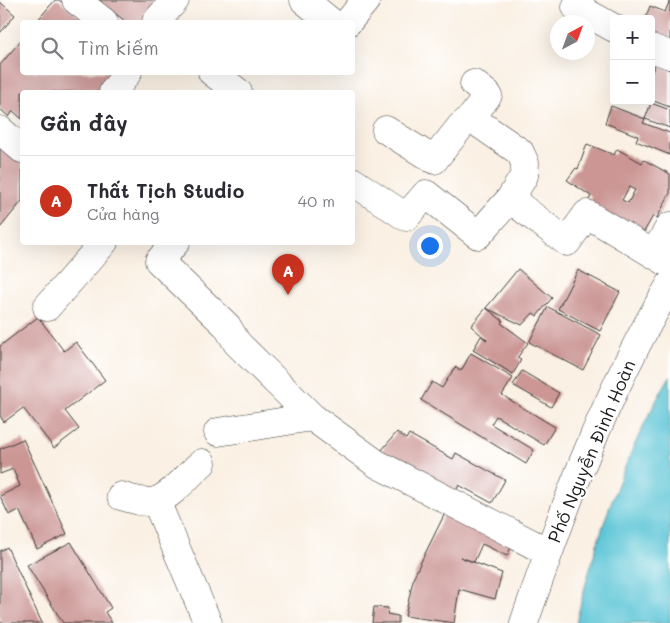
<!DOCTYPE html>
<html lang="vi">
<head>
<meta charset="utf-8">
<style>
	body { margin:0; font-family:Mali,sans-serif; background:#f7f7f7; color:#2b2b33 }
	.controls { position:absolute; right:15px; top:15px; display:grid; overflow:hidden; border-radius:5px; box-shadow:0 5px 20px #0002 }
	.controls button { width:45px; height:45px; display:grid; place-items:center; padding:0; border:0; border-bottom:1px solid #e1e1e2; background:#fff; color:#2b2b33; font:25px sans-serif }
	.compass { position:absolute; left:550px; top:15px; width:45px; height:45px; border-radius:50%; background:#fff; box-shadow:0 5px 20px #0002; rotate:41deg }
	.you { position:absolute; left:429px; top:245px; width:18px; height:18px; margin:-12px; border:4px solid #fff; border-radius:50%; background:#1a73e8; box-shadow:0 0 0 8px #1a73e833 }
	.badge { display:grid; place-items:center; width:32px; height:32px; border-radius:50%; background:#c8321e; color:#fff; font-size:16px; font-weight:700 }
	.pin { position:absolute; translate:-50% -41px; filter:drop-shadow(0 1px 2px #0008) }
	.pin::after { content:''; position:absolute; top:26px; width:18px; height:15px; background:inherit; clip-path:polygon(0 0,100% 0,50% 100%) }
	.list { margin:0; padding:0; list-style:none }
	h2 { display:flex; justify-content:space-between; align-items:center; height:65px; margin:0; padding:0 20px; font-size:21px }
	h2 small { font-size:16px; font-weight:400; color:#7c7c81 }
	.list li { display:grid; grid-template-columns:32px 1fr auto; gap:15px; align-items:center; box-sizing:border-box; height:90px; padding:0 20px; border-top:1px solid #e1e1e2 }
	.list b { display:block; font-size:19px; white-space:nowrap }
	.list p { margin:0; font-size:16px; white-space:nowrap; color:#7c7c81 }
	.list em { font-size:16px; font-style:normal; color:#7c7c81 }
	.icon { flex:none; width:28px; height:28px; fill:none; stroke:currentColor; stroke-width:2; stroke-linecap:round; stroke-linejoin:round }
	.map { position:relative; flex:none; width:670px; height:623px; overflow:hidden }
	.search { position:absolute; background:#fff; box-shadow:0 5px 20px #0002; left:20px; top:20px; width:335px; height:55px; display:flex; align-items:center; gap:12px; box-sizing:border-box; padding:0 18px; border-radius:5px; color:#7c7c81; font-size:19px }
	.panel { position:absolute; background:#fff; box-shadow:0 5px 20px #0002; left:20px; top:90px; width:335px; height:155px; border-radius:5px }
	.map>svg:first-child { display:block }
	.water { fill:#5bc5d6; stroke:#3c7079 }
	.building { fill:#cb9694; fill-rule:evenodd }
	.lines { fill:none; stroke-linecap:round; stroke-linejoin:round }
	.minor-casing { stroke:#3d3c3a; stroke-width:29 }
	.major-casing { stroke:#3d3c3a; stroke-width:29 }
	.minor { stroke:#fff; stroke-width:28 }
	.major { stroke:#fff; stroke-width:28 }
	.labels { text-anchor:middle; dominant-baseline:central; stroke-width:4.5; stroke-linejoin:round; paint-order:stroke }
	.street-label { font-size:18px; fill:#1c1c1c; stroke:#fff }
</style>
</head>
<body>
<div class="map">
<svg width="670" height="623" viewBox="0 0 670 623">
	<rect width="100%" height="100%" fill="#fff"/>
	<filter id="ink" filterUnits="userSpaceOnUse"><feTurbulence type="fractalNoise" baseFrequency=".02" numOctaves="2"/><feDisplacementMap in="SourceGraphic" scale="10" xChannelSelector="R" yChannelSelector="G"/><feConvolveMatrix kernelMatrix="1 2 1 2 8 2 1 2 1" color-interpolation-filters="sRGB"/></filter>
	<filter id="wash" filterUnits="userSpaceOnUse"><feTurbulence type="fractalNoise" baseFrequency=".0096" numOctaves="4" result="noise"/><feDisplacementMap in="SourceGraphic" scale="20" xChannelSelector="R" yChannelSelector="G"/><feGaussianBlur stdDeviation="1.12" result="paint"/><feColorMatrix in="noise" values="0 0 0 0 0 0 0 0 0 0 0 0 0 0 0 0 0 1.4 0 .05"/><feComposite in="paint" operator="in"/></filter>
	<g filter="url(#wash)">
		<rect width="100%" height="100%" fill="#faf0e3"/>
		<path class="water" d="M 670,376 L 670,623 L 576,623 C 596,536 625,453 670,376 Z"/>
		<g id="blocks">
			<g class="building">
				<path d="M 55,0 L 59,0 L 85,22 L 36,22 Z"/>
				<path d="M 99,0 L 169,0 L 150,22 L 126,22 Z"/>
				<path d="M 670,0 L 670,50 L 651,43 L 651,19 L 645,19 L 650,6 L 665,12 Z"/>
				<path d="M 0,2 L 15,15 L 0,33 Z"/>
				<path d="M 22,39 L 22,72 L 115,72 L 99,92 L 22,92 L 22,119 L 13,111 L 9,117 L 0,109 L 0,65 Z"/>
				<path d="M 655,64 L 670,70 L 670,107 L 651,100 L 651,74 Z"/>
				<path d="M 651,103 L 670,110 L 670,128 L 645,119 L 643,123 L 670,133 L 670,155 L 636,141 L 638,136 L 605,123 L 611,106 L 645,119 Z"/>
				<path d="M 0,144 L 22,163 L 22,201 L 0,228 Z"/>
				<path d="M 587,144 L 614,155 L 617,149 L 642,163 L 644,160 L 670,174 L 670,193 L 657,218 L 653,216 L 640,239 L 584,209 L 591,196 L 567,180 L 576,168 L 578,169 ZM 629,187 L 635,190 L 628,203 L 622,200 Z"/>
				<path d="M 518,269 L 552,298 L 537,316 L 533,313 L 522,325 L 486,308 Z"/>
				<path d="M 578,270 L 620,292 L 600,331 L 558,309 Z"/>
				<path d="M 548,307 L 601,335 L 583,370 L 529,342 Z"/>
				<path d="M 486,308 L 503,321 L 501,323 L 528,343 L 517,358 L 521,360 L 513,374 L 473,350 L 481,336 L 487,340 L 471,326 Z"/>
				<path d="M 38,317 L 64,351 L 76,342 L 105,380 L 65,411 L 79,429 L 54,448 L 23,408 L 4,422 L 0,416 L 0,346 Z"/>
				<path d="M 471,353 L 513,378 L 502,395 L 555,427 L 544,445 L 496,416 L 491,424 L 534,450 L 526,464 L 421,400 L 432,382 L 442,388 L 455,367 L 461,371 Z"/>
				<path d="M 522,371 L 559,393 L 551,407 L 513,385 Z"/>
				<path d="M 397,432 L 406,439 L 409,434 L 453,459 L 456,453 L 505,480 L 492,503 L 459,485 L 452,499 L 376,457 Z"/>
				<path d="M 23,439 L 67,534 L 37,549 L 19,510 L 9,515 L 0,496 L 20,486 L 13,469 L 0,474 L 0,449 Z"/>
				<path d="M 449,505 L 515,538 L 507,556 L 482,544 L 474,562 L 460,557 L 502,573 L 495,599 L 459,589 L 454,623 L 405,616 L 414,576 Z"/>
				<path d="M 71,542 L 111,608 L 105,612 L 112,623 L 63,623 L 27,565 Z"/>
				<path d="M 7,547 L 42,623 L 0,623 L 0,551 Z"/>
				<path d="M 374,607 L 388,608 L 387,614 L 398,616 L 398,623 L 372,623 Z"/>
			</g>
		</g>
	</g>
	<g filter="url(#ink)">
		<use href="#blocks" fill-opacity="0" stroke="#3d3c3a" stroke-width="1"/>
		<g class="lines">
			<g class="minor-casing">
				<g id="minor">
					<path d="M 76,0 L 104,22"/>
					<path d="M 304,0 L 331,22"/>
					<path d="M 580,0 L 576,7 L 614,28"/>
					<path d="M 156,22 L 175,0"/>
					<path d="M 348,22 L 366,0"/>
					<path d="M 651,48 L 670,55"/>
					<path d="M 212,72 L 238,92"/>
					<path d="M 474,84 L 488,95 L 471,118 L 520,152 L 525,163 L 524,176 L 510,199"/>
					<path d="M 113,92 L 128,72"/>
					<path d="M 0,130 L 22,149"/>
					<path d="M 386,130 L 434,160 L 461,126 L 471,118"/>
					<path d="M 352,181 L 406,217 L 426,194 L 478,235 L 510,199 L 567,242 L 587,214 L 670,264"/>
					<path d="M 176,242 L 159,261 L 227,326 L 237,343 L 312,417 L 377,464 L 548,552"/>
					<path d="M 654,254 L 670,226"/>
					<path d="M 47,307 L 104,242"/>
					<path d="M 218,432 L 312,417"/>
					<path d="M 121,496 C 131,499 145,504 156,501 C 173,495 189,474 202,463"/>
					<path d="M 156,501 L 208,623"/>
				</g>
			</g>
			<g class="major-casing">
				<path id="major" d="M 524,623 C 564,507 606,391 670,285"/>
			</g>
			<use href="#minor" class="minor"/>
			<use href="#major" class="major"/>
		</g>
	</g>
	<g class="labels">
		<g class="street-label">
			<text transform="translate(591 451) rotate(-67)">Phố Nguyễn Đình Hoàn</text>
		</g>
	</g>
</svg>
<div class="controls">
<button>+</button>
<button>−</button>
</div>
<svg class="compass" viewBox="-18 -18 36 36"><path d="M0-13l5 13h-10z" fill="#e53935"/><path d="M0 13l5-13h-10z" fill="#7c7c81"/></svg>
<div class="you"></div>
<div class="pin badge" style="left:288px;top:295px">A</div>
<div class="search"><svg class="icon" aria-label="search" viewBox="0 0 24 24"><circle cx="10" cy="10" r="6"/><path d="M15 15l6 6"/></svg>Tìm kiếm</div>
<section class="panel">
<h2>Gần đây<small></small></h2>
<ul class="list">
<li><span class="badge">A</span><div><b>Thất Tịch Studio</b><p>Cửa hàng</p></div><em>40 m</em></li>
</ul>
</section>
</div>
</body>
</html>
